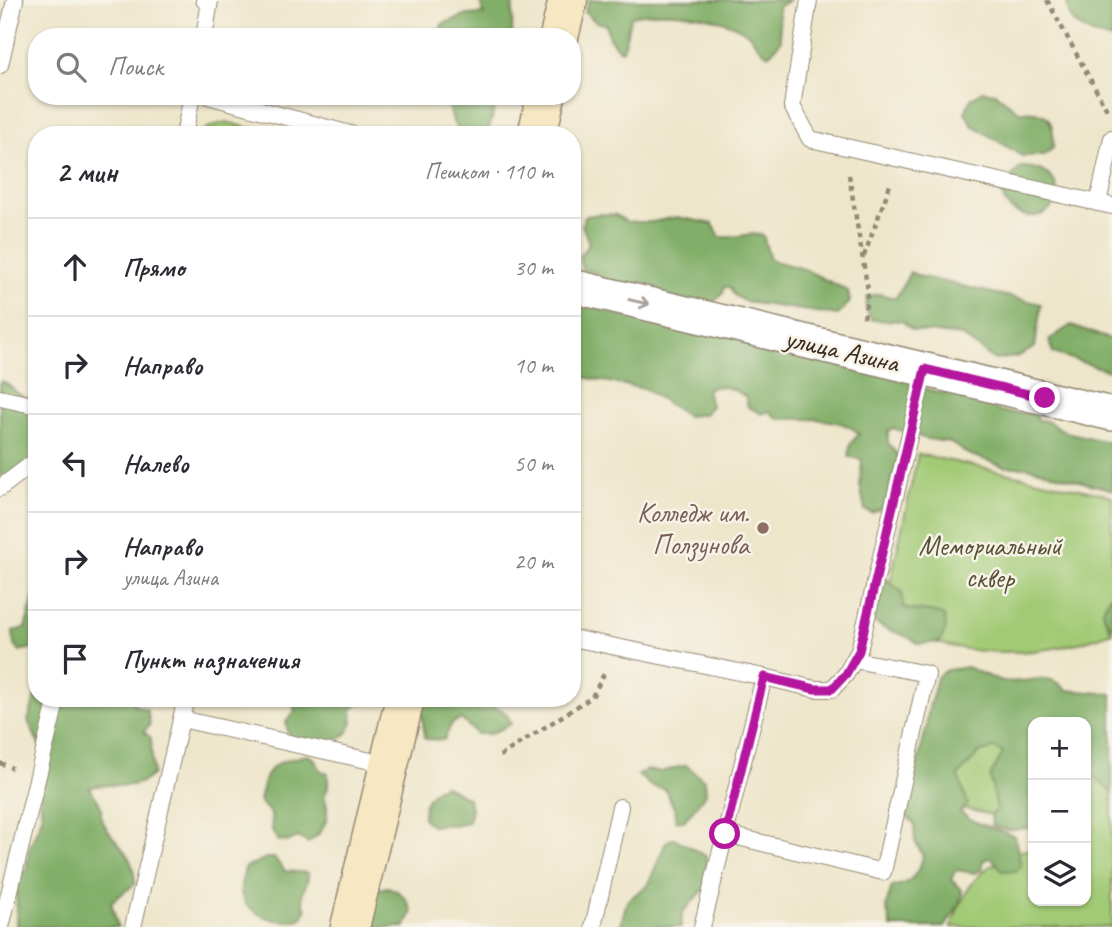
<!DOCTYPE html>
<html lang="ru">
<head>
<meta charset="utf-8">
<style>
	body { margin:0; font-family:Caveat,sans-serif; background:#f7f7f7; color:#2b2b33 }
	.controls { position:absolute; right:21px; bottom:21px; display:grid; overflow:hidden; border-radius:14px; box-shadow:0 2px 5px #0004 }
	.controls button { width:63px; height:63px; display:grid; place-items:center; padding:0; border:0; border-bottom:2px solid #e1e1e2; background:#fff; color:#2b2b33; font:35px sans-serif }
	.stop { position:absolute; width:21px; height:21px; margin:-16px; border:5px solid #b5179e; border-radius:50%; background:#fff }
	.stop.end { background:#b5179e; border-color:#fff; box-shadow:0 2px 7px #0008 }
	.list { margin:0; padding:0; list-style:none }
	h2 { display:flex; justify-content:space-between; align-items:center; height:91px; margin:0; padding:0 28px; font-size:30px }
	h2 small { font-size:23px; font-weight:400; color:#7c7c81 }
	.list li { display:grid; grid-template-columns:46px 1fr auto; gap:21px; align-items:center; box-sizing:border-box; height:98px; padding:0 28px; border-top:2px solid #e1e1e2 }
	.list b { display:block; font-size:26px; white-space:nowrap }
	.list p { margin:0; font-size:23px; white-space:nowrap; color:#7c7c81 }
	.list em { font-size:23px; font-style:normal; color:#7c7c81 }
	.icon { flex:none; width:38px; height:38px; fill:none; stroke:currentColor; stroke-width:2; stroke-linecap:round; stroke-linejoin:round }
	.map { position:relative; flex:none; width:1112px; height:927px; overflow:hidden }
	.search { position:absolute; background:#fff; box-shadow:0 2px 5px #0004; left:28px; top:28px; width:553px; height:77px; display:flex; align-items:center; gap:18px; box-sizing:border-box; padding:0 24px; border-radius:28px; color:#7c7c81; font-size:26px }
	.panel { position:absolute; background:#fff; box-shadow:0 2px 5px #0004; left:28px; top:126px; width:553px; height:581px; border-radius:28px }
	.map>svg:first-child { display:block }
	.green { fill:#a2ca76; stroke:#6e7a4a; stroke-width:2 }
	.forest { fill:#81ae67; stroke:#5e6c42; stroke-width:2 }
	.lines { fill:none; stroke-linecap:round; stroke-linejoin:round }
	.lane-casing { stroke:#948874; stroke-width:18 }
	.street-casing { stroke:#948874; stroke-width:36 }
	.secondary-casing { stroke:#948874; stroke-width:41 }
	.path { stroke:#948874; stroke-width:4.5; stroke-dasharray:5 5; stroke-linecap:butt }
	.lane { stroke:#fff; stroke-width:16 }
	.street { stroke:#fff; stroke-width:33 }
	.secondary { stroke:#f7e8c3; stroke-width:38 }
	.oneway { stroke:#a79f9a }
	.route { stroke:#b5179e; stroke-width:9 }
	.education-dot { fill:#8d6e63; stroke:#f7f3e8; stroke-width:2.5 }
	.labels { text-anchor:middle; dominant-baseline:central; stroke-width:5; stroke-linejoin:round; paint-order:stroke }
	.street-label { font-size:28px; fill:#3b2a1e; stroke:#f7f3e8 }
	.education-label { font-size:28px; fill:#785e54; stroke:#f7f3e8; text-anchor:end }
	.park-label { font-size:28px; fill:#555234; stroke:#f7f3e8 }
</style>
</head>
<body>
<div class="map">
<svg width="1112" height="927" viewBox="0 0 1112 927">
	<rect width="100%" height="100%" fill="#f7f3e8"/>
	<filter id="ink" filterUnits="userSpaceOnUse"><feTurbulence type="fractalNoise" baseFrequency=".0143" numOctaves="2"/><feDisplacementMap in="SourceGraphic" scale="14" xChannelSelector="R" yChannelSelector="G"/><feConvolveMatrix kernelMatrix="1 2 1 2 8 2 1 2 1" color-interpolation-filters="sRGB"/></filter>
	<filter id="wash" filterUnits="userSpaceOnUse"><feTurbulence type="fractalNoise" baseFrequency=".00686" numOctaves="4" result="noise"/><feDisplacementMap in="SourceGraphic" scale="28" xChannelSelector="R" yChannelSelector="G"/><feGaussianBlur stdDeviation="1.57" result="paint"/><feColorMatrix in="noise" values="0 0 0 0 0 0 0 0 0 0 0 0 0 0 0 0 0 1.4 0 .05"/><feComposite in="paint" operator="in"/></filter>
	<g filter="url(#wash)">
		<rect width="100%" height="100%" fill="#eee6cb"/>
		<g class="green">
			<path d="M 226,122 L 277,135 L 201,135 L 207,128 Z"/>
			<path d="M 918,454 L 1112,496 L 1112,632 C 1038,661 952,660 882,620 Z"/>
			<path d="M 967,723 L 1020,736 L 1001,817 L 948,805 Z"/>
			<path d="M 1112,765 L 1112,927 L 951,927 C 967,880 984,861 1033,848 L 1033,901 L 1086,901 L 1086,766 Z"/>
		</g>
		<g class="forest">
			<path d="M 479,0 L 513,0 L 512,37 L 439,37 L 442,24 L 467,15 L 484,14 Z"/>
			<path d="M 589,0 L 789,0 L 778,7 L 781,41 L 769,55 C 756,49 756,39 746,32 C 715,13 666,9 631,16 L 623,50 L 618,49 L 609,38 L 606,24 L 596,22 L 585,12 Z"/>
			<path d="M 1067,0 L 1112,0 L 1112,40 C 1090,34 1066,27 1067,0 Z"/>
			<path d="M 982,91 L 995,93 L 1020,112 C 1049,109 1055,121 1053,148 L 1044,155 L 1022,156 L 972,125 L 965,112 L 971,99 Z"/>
			<path d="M 445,96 L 498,96 L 487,135 L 466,135 L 454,124 Z"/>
			<path d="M 1021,167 C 1075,167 1062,225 1023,215 C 1009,211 1003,202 1000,188 Z"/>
			<path d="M 601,214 L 616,215 L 627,222 L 652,222 L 677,217 L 713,224 L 720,237 C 736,239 748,232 763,235 L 770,260 L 804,269 L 848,291 L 850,302 L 838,315 L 746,302 L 734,295 L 730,287 L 725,287 L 721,296 L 713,302 C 681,299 645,298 615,287 C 600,281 601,271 582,270 L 580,255 L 589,244 L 582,225 L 585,216 Z"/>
			<path d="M 910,272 L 918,276 L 1041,304 L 1035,347 L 1019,356 L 995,360 L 962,336 L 912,330 L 902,321 L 872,320 L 866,310 L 867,297 L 879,294 L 896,298 Z"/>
			<path d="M 572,299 C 601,309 620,320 651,317 L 887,373 C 899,381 928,389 944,394 L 949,387 L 983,396 L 983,403 C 997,413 1018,414 1035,412 L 1038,420 L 1047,421 L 1066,432 L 1112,443 L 1112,490 L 1028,467 L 1006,467 L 968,454 L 949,442 L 927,439 L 893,428 L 888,431 L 888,443 L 899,457 L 883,508 L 872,513 L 865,510 L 860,485 L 862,459 L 849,457 L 850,444 L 859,434 C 843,416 800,419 778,419 L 769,411 L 762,414 L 748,407 L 746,397 C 735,389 721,383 707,389 L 711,406 L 705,414 L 687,416 L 645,389 L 572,375 Z"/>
			<path d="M 1071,325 L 1112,340 L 1112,372 L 1053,353 L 1049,340 Z"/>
			<path d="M 3,381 L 24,398 L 37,400 L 37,478 L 0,483 L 0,382 Z"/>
			<path d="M 877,576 L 886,579 L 902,592 L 903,607 C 917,613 929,609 944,616 L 946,629 L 940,642 L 919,644 C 904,631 884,633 870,618 Z"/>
			<path d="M 37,586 C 37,608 32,627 34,648 L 19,651 L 14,644 L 13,631 L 25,628 Z"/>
			<path d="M 1112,592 L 1112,628 L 1110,628 L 1102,611 Z"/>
			<path d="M 967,667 C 978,672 991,679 1004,681 C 1029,685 1047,669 1066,690 L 1112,694 L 1112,793 L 1095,777 L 1086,775 L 1086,722 L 1033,722 L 1033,828 C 1015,827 1017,835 992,825 L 991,815 L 997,810 L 990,777 L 1003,753 L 994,748 L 979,753 L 958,776 L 968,804 L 960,812 C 976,826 995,827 1015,837 L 1021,866 L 1016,871 L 1002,871 L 992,858 L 983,860 L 982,869 L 974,873 L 956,870 L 951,879 L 962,891 L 959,904 L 945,927 L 891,927 L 886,906 L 892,886 C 910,886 920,871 923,856 L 915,841 L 914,823 L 905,815 L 927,725 C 925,714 935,692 937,677 L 947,670 Z"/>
			<path d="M 35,697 L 71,698 L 73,701 L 77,698 L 135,698 L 134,705 L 147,710 L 150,724 L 144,732 L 151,738 L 153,774 C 130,795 113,779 90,788 C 93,794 100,802 101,807 C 102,811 100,815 101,818 C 114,848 134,848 135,884 L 111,902 L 118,927 L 16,927 L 17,873 L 26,871 L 29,849 L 42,817 L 40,796 L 43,753 L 28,721 Z"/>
			<path d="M 291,698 L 363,698 L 352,710 C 356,751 315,742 289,737 L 286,722 L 295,711 Z"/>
			<path d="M 424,698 L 486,698 L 492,707 C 504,709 507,713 511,724 L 490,734 L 477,734 L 461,719 L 452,723 L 444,740 L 425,739 L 420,702 Z"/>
			<path d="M 307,755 L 314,758 L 321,771 L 328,773 L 328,788 L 324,796 C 332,816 325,831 308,843 L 298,837 L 287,842 L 277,840 L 272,830 L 271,814 L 259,801 C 267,764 270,764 307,755 Z"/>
			<path d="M 686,765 L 705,781 L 706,794 L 684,821 L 675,820 L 676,812 L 665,789 L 651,786 L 638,775 L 646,770 L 661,772 Z"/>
			<path d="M 444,785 L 468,798 L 471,808 L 468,822 C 454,827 445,823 432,826 L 423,818 C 423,802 429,791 444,785 Z"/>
			<path d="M 674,838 L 706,856 L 709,884 L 682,913 L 681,927 L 620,927 L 627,901 L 648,885 L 666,842 Z"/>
			<path d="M 266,858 L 274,858 L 285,871 L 308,873 C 309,892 296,886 306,910 L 302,918 C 283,927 243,915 241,891 C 240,884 244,875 245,868 Z"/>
			<path d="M 387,887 C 401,891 407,898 412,912 L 405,927 L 365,927 L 371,891 Z"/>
		</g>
	</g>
	<g filter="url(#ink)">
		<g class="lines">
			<g class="lane-casing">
				<g id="lane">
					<path d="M 809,0 L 792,106 L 810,139 L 1112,206"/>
					<path d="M 204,37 L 210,1 L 204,0"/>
					<path d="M 0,65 L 15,0"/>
					<path d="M 208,96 L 354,135"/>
					<path d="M 184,135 L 192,96"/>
					<path d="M 1098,203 L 1112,138"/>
					<path d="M 0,398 L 37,406"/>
					<path d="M 0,488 L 37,460"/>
					<path d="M 572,638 L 764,677"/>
					<path d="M 181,719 L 389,765"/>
					<path d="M 725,834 L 883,872 L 927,674 L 854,660"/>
					<path d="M 1,927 L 57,698"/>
					<path d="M 133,927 L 186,698"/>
					<path d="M 593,927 L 620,807"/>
					<path d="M 702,927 L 764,677 L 815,689 L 832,689 L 846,674 L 859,651 L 925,369"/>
				</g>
			</g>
			<g class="street-casing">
				<path id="street" d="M 572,286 L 1112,414"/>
			</g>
			<g class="secondary-casing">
				<g id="secondary">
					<path d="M 559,37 L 568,0"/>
					<path d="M 537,135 L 546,96"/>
					<path d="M 350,927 L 405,698"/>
				</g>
			</g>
			<g class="path">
				<path d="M 1047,0 L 1107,110"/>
				<path d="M 849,175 L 868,291 L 864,319"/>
				<path d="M 864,256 L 890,185"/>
				<path d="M 500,756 L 592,697 L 604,674"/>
				<path d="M 0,763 L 12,768"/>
			</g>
			<use href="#lane" class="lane"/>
			<use href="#street" class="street"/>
			<use href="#secondary" class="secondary"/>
		</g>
		<defs><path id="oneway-shaft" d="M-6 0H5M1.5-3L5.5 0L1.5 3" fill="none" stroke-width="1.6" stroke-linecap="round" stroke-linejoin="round" transform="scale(1.75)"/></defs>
		<use class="oneway" href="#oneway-shaft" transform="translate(639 302) rotate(13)"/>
	</g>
	<g class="lines" filter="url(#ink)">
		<path class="route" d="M 725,834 L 764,677 L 815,689 L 832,689 L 846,674 L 859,651 L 925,369 L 1045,398"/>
	</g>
	<circle class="education-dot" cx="763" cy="528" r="7"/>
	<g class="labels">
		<g class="street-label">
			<text transform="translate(842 350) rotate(13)">улица Азина</text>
		</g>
		<g class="education-label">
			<text x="749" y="512">Колледж им.<tspan x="749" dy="32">Ползунова</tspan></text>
		</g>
		<g class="park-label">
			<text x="990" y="545">Мемориальный<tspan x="990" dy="32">сквер</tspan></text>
		</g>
	</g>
</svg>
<div class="controls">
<button>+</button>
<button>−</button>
<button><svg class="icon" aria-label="layers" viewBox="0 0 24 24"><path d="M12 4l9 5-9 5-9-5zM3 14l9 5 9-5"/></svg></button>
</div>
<div class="stop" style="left:725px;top:834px"></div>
<div class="stop end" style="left:1045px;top:398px"></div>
<div class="search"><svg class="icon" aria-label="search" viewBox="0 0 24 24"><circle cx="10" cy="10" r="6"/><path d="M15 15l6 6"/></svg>Поиск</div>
<section class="panel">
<h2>2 мин<small>Пешком · 110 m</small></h2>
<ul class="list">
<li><svg class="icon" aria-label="ahead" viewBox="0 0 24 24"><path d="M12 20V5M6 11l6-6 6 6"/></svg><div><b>Прямо</b></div><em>30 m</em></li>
<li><svg class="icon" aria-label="right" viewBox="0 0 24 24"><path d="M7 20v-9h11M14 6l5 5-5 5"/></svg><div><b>Направо</b></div><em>10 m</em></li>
<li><svg class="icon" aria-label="left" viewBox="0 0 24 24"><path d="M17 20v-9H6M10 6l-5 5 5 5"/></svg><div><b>Налево</b></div><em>50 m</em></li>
<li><svg class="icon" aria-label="right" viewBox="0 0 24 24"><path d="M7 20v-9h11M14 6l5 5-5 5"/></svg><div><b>Направо</b><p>улица Азина</p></div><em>20 m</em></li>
<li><svg class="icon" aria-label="arrive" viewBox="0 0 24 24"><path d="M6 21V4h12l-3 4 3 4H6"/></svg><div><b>Пункт назначения</b></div></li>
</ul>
</section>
</div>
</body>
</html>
